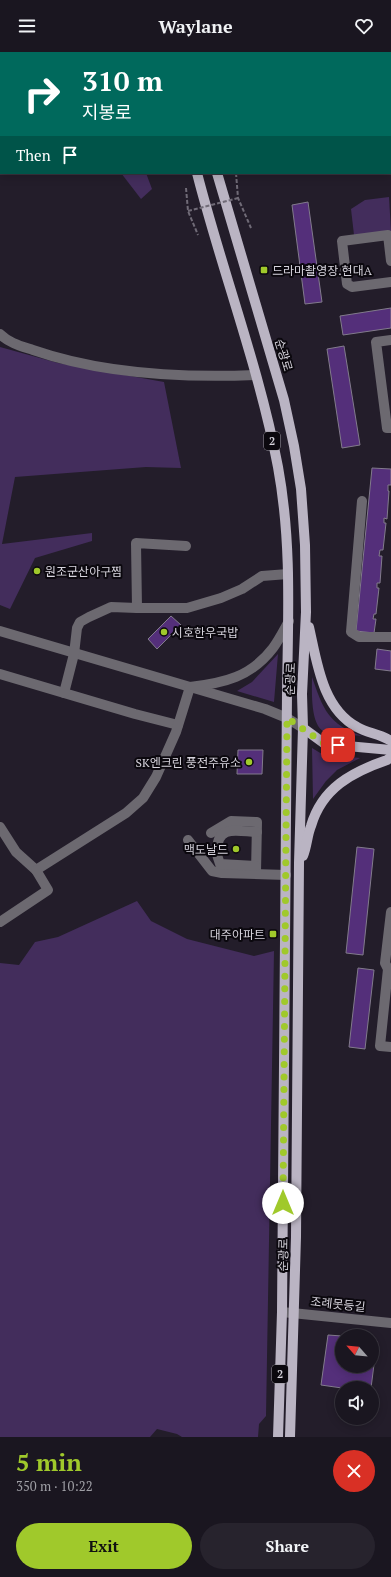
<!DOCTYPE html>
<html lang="en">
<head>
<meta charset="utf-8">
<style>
	:root { --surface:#1a1620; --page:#27232d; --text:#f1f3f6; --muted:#9f9fa5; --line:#38353e; --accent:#a0c92b }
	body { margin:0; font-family:"PT Serif","Noto Sans KR",serif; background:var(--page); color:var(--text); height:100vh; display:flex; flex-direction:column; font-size:15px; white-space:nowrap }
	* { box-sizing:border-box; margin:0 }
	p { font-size:13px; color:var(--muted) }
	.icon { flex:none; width:22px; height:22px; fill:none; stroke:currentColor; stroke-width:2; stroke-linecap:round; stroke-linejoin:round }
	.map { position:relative; height:1385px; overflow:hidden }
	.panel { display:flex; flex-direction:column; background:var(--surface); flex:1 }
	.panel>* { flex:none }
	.hud { position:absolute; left:0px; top:0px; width:391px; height:122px; box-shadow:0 2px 10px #0003,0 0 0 1px var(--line); background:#00695c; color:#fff; overflow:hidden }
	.needle { width:26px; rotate:297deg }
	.buttons { position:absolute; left:335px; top:1277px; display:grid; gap:8px }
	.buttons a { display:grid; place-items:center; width:44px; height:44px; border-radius:50%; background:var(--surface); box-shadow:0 2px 10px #0003,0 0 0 1px var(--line); font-size:20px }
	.pin { position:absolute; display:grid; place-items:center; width:34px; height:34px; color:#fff; margin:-17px; border-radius:8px; box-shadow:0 2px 6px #0006 }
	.me { position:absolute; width:44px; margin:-22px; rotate:0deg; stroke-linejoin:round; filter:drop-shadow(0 0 3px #0008) }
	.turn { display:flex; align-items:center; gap:14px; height:84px; padding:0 16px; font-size:18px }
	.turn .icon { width:52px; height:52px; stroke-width:2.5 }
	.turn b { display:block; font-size:28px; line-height:34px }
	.then { display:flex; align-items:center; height:38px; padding:0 16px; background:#0003; gap:8px; font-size:15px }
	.round { display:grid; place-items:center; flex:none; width:42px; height:42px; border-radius:21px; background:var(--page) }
	.head { display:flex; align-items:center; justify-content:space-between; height:68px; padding:0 16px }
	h1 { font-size:24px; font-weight:700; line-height:30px; color:var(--accent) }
	.primary-button { display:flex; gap:8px; margin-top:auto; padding:8px 16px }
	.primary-button a { flex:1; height:46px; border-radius:24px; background:var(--accent); color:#111; font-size:16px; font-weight:700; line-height:46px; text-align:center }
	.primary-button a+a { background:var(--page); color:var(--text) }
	header { display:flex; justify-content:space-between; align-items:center; height:52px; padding:0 16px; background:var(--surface); font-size:18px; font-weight:700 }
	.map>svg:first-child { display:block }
</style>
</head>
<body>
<header><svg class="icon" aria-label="menu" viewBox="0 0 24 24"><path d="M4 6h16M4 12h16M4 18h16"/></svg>Waylane<svg class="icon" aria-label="heart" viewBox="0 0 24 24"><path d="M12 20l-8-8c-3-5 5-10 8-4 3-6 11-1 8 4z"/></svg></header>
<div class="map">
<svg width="391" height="1385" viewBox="0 0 391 1385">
	<rect width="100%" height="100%" fill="#231d2a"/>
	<!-- green -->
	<g fill="#432d5c">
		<polygon points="0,0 121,0 122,1 1,1 1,90"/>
		<polygon points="121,121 146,121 152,137 141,147"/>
		<polygon points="389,145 391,179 354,183 351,157 365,148"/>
		<polygon points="0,295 58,311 164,330 181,416 146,415 15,425 2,492 92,481 92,489 35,506 10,557 0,553"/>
		<polygon points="278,602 274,650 237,639 252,630"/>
		<path d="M312,625c11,32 16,47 50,59 -9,-1 -30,-1 -37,-4 -15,-6 -13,-41 -13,-55z"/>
		<polygon points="312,696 322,702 360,706 337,718 326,729 313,747"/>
		<polygon points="137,849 151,869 187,887 254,904 274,899 266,1364 259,1372 258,1385 182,1385 177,1382 157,1377 150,1385 0,1385 0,911 19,913 35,890 58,885"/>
	</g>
	<!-- building -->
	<g fill="#542f7a" stroke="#827b8c">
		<polygon points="308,150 322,250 305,252 292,153"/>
		<polygon points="391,256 391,276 343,283 340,264"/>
		<polygon points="344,294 360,393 342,396 327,297"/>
		<polygon points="372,416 391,417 391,433 388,433 388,439 389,439 387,467 384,466 384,471 386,471 383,498 380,498 379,504 382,504 380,531 377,531 377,536 379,536 376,562 374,562 373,567 376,567 374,581 356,579"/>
		<polygon points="171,564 181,573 157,597 148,587"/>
		<polygon points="377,597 391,599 391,619 375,617"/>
		<polygon points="238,698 263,698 262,722 237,722"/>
		<polygon points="357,795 374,797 363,903 346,901"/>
		<polygon points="358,916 374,918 365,997 349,995"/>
		<polygon points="328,1283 342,1284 342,1314 372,1314 372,1288 377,1289 371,1336 342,1336 321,1333"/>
	</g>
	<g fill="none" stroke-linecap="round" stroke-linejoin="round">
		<!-- path -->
		<g stroke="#706b77" stroke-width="2" stroke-dasharray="4 2" stroke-linecap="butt">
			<polyline points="236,121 238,146 251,176"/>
			<polyline points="186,136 188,159 198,183"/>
		</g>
		<!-- minor -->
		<g stroke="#6c6970" stroke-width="10">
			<polyline points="148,0 149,1"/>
			<polyline points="310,0 318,1"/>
			<polyline points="327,0 329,1"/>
			<polyline points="384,0 385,1"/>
			<polyline points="390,8 391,10"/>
			<polyline points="390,50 391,42"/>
			<polyline points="390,96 391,96"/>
			<polyline points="391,209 388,183 342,189 347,232 352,235 391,230"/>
			<path d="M0,282c9,9 21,12 33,16 69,24 149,28 222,25"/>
			<polyline points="391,288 376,290 387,376 391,376"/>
			<polyline points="362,449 351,580 359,585 391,585"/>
			<polyline points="137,556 136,491 186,494"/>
			<polyline points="0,579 265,657 287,666 303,676"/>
			<polyline points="0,622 135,662 178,673"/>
			<polyline points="64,641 74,602 77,576 80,570 89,565 111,555 137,556 187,556 221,546 242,537 262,524 288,522"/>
			<path d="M0,775l16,25 20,18 90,-57 17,-15 13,-21 20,-45 14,-45c34,-4 61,-10 83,-39 6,-8 11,-18 16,-27"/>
			<polyline points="211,781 231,769 257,770 256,820"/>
			<polyline points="188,788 212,819 222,821 286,823"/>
			<path d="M256,814l-36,-2c-5,-11 -5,-32 11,-33 9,-1 18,1 26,1"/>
			<polyline points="391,860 385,911 388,917 380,994 391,995"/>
			<polyline points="0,870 48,838 36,818"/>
			<polyline points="282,1260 391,1271"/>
		</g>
		<!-- major -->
		<g stroke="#bab4c3" stroke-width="10">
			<polyline points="177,0 177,1"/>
			<polyline points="193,0 193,1"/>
			<path d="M197,121c25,98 62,194 81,294 14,76 10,150 9,226l-5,619 -4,125"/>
			<polyline points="217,121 284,348 294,394 301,437 305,493 306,560 302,642 303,676 299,811 296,1185 290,1385"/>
			<path d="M309,575c8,35 13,81 48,100 10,6 24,7 34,14"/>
			<polyline points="303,676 325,692 391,698"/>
			<path d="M303,804c4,-10 4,-20 8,-30 11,-38 41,-54 76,-66l4,-3"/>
		</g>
		<!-- path-bridge -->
		<polyline stroke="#706b77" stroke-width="2" stroke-dasharray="4 2" stroke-linecap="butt" points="188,159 238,146"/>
	</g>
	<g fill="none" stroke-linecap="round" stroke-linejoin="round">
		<!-- route -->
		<polyline stroke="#a0c92b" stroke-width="7" stroke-dasharray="0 12.6" points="283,1151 287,666 325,692 338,693"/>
	</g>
	<!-- markers -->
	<g fill="#a0c92b" stroke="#0b080e" stroke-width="1.5">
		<rect x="260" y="214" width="8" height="8" rx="2"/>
		<circle cx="37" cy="519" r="4"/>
		<circle cx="164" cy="580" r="4"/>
		<circle cx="249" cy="710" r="4"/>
		<circle cx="236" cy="797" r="4"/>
		<rect x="269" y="878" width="8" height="8" rx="2"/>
	</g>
	<g text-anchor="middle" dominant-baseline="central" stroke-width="4" stroke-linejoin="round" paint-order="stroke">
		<!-- shield labels -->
		<g fill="#0b080e" stroke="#9a979f" stroke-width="1">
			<rect x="264" y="380" width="16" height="18" rx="3"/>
			<rect x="272" y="1313" width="16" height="18" rx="3"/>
		</g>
		<g font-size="11" font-weight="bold" fill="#d7d4dd">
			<text x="272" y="389">2</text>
			<text x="280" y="1322">2</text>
		</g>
		<!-- poi labels -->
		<g font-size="12" fill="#d7d4dd" stroke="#0b080e" text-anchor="start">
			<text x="272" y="218">드라마촬영장.현대A</text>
			<text x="45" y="519">원조군산아구찜</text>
			<text x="172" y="580">시호한우국밥</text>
			<text x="241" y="710" text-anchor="end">SK엔크린 풍전주유소</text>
			<text x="228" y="797" text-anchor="end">맥도날드</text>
			<text x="265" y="882" text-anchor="end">대주아파트</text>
		</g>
		<!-- street labels -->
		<g font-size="12" fill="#d7d4dd" stroke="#0b080e">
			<text transform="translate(284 303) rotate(73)">순광로</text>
			<text transform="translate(290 627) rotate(-88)">순광로</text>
			<text transform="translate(283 1203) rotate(-89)">순광로</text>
			<text transform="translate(338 1252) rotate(6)">조례못등길</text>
		</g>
	</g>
</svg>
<div class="buttons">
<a><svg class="needle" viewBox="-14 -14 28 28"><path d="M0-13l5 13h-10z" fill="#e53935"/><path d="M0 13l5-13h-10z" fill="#9f9fa5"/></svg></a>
<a><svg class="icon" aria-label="sound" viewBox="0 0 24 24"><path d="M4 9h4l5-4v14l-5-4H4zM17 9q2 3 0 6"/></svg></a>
</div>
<div class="pin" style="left:338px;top:693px;background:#d93025"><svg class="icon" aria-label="arrive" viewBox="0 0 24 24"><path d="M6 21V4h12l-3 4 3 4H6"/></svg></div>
<svg class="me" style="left:283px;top:1151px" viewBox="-20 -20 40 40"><circle r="19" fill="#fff"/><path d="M0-13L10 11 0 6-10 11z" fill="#a0c92b"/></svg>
<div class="hud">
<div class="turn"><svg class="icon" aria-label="right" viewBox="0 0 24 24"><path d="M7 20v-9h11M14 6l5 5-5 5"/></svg><div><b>310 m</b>지봉로</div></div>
<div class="then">Then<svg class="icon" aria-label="arrive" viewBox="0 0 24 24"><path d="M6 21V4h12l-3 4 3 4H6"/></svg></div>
</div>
</div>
<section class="panel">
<div class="head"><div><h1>5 min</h1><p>350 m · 10:22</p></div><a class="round" style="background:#d93025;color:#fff"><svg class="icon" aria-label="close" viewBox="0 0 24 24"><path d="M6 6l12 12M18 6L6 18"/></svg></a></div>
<div class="primary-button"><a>Exit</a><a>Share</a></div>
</section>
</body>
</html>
